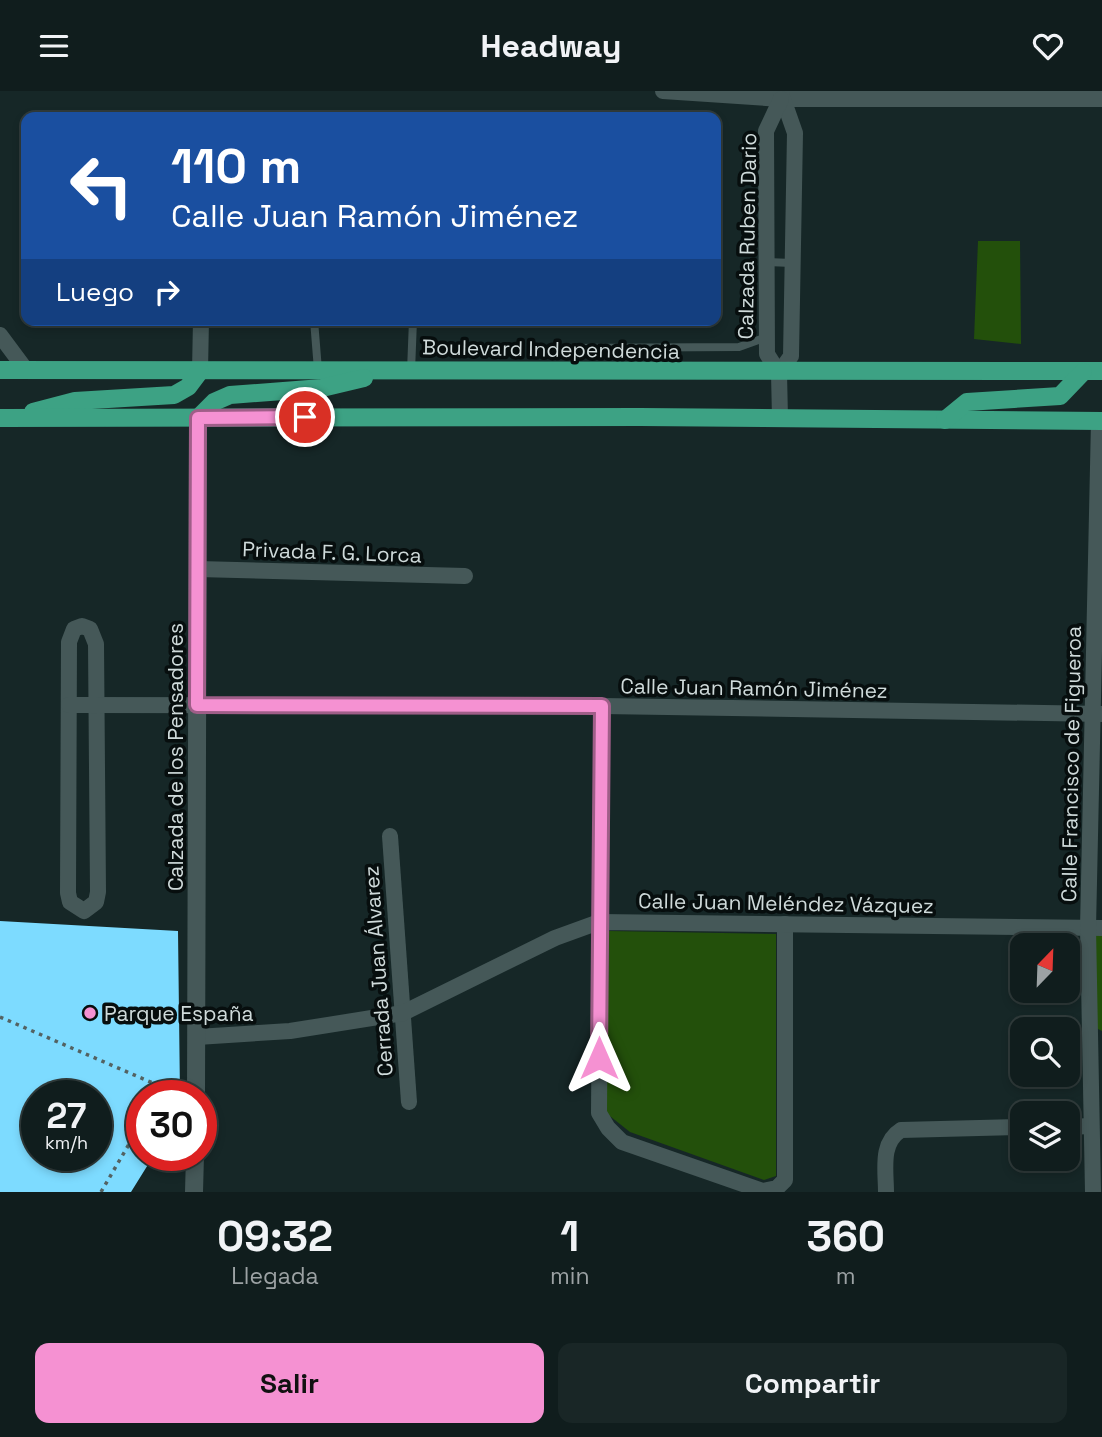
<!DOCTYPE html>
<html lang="es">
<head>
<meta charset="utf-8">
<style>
	:root { --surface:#101d1d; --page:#192626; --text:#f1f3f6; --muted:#9ca2a4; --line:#303b3b; --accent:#f591d2 }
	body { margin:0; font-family:"Space Grotesk",sans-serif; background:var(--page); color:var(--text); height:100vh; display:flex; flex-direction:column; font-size:26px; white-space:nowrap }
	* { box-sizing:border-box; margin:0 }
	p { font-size:23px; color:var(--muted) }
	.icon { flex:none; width:38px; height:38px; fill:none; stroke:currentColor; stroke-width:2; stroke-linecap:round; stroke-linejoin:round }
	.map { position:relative; height:1101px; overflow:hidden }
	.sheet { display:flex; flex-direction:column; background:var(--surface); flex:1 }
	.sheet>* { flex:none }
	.banner { position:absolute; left:21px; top:21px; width:700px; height:214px; border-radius:14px; box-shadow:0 4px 10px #0003,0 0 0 2px var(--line); background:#1a4fa0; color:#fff; overflow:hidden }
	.needle { width:46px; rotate:23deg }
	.controls { position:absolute; left:1010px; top:842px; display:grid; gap:14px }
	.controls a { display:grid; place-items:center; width:70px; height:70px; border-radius:14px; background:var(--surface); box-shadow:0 4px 10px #0003,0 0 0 2px var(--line); font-size:35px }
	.speed { position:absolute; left:21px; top:989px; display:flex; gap:14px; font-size:35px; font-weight:700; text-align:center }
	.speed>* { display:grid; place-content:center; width:91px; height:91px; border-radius:50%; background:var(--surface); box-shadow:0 4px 10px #0003,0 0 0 2px var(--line); line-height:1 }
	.speed small { font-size:18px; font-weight:400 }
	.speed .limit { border:10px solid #d22; background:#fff; color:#111 }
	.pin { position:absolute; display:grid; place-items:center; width:60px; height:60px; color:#fff; margin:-30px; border:4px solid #fff; border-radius:50%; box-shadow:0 2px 7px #0007 }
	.me { position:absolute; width:77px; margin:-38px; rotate:0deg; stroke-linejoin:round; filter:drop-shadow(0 0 5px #0008) }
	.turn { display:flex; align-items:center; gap:24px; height:147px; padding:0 35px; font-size:32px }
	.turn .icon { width:91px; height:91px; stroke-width:2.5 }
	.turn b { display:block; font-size:49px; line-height:60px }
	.then { display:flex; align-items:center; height:66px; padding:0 35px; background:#0003; gap:14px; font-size:26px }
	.eta { display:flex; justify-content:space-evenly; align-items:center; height:119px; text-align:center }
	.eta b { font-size:42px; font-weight:700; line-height:49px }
	.action { display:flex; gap:14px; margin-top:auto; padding:14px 35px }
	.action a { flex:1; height:80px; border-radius:14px; background:var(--accent); color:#111; font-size:28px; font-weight:700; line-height:80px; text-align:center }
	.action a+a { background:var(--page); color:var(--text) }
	header { display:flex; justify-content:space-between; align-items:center; height:91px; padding:0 35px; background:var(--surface); font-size:32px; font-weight:700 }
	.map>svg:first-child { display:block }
</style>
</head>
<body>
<header><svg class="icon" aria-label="menu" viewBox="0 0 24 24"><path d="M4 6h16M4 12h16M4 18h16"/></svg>Headway<svg class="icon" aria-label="heart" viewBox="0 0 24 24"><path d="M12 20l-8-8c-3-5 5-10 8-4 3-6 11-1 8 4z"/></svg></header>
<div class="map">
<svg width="1102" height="1101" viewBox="0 0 1102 1101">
	<rect width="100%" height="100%" fill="#162727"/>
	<!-- green -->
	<g fill="#23500b">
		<polygon points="978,150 1020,150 1021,253 974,248"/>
		<polygon points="609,840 776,843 776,1085 764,1089 630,1041 606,1022"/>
		<polygon points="1094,844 1102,844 1102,940 1096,937"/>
	</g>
	<!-- building -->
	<path fill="#7ddbff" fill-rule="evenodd" d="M0,830l178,10 2,164h-38v60h12l-23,37h-131zM37,1004h59v60h-59z"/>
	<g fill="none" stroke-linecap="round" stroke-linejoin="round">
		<!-- path -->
		<g stroke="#536262" stroke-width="3.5" stroke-dasharray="3.5 5" stroke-linecap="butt">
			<polyline points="0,926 162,996 157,1004"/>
			<polyline points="101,1101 142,1031"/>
		</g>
		<!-- service -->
		<g stroke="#455858" stroke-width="8">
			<polyline points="767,171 792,172"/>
			<polyline points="314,229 318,279"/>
			<polyline points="562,257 739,256 767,246"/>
			<polyline points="411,280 413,229"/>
		</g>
		<!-- minor -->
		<g stroke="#455858" stroke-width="16">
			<polyline points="663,0 781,8 1102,8"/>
			<polyline points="0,244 26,279"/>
			<polyline points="200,280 201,229"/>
			<polyline points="779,282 791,265 795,42 781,2"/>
			<polyline points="780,327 779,282 767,263 766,40 781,8"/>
			<polyline points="198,478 465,485"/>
			<polygon points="82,535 90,538 96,553 98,801 96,811 84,820 70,811 68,802 69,551 74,538"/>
			<polyline points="69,614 602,615 1102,623"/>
			<polyline points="602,615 599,1022 608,1037 622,1051 763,1100 777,1097 785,1089 785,833"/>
			<polyline points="390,745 409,1011"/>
			<polyline points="197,946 290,940 403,922 555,847 599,831 1102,837"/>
			<polyline points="1068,1036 1091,1035"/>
			<path d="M886,1101c0,-22 -6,-49 15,-62l121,-3"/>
			<polyline points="1093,1101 1088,837 1099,330"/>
		</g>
		<!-- tertiary -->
		<g stroke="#455858" stroke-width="18">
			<polyline points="196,1004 198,327"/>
			<polyline points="194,1101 195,1064"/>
		</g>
		<!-- primary -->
		<g stroke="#3da284" stroke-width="18">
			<polyline points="0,279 1102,280"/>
			<polyline points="33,321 75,310 174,304 188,296 200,280"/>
			<polyline points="0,327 640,326 1102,330"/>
			<polyline points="198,327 214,311 230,304 322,297 364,287"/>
			<polyline points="945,329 967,311 1060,305 1083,281"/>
		</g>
	</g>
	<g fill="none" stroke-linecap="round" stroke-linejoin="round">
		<defs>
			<polyline id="route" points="305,326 198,327 197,614 602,615 599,967"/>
		</defs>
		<!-- route casing -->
		<use href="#route" stroke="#9f5e88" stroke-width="18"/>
		<!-- route -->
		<use href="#route" stroke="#f591d2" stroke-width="12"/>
	</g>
	<!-- markers -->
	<circle fill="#f591d2" stroke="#070e0e" stroke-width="2.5" cx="90" cy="922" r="7"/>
	<g text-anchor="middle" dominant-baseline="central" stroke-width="7" stroke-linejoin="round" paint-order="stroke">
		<!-- street labels -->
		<g font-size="21" fill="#cfdada" stroke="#070e0e">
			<text transform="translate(747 145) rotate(-89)">Calzada Ruben Dario</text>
			<text transform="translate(551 258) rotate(1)">Boulevard Independencia</text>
			<text transform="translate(332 461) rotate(2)">Privada F. G. Lorca</text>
			<text transform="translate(754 597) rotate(1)">Calle Juan Ramón Jiménez</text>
			<text transform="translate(175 666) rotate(-90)">Calzada de los Pensadores</text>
			<text transform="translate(1071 673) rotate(-89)">Calle Francisco de Figueroa</text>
			<text transform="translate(786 812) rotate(1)">Calle Juan Meléndez Vázquez</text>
			<text transform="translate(378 880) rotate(-94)">Cerrada Juan Álvarez</text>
		</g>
		<!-- poi labels -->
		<g font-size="21" fill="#cfdada" stroke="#070e0e" text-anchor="start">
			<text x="104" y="922">Parque España</text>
		</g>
	</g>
</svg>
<div class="controls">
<a><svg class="needle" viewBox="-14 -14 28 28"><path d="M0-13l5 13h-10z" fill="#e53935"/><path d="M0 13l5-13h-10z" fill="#9ca2a4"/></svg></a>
<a><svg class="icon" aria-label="search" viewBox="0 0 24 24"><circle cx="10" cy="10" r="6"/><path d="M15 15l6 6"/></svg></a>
<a><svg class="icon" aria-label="layers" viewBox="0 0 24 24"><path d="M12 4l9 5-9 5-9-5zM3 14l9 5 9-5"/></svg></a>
</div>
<div class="speed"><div>27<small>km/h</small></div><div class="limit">30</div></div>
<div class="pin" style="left:305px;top:326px;background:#d93025"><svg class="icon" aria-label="arrive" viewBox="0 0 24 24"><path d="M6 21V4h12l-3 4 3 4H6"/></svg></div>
<svg class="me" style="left:599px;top:967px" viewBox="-20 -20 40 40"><path d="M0-17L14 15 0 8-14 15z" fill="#f591d2" stroke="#fff" stroke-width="4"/></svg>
<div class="banner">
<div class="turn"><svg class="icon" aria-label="left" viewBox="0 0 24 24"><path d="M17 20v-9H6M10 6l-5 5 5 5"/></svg><div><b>110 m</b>Calle Juan Ramón Jiménez</div></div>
<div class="then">Luego<svg class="icon" aria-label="right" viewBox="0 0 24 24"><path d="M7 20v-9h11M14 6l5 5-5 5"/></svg></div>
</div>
</div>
<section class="sheet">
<div class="eta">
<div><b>09:32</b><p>Llegada</p></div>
<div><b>1</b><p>min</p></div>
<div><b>360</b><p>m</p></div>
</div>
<div class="action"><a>Salir</a><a>Compartir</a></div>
</section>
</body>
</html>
